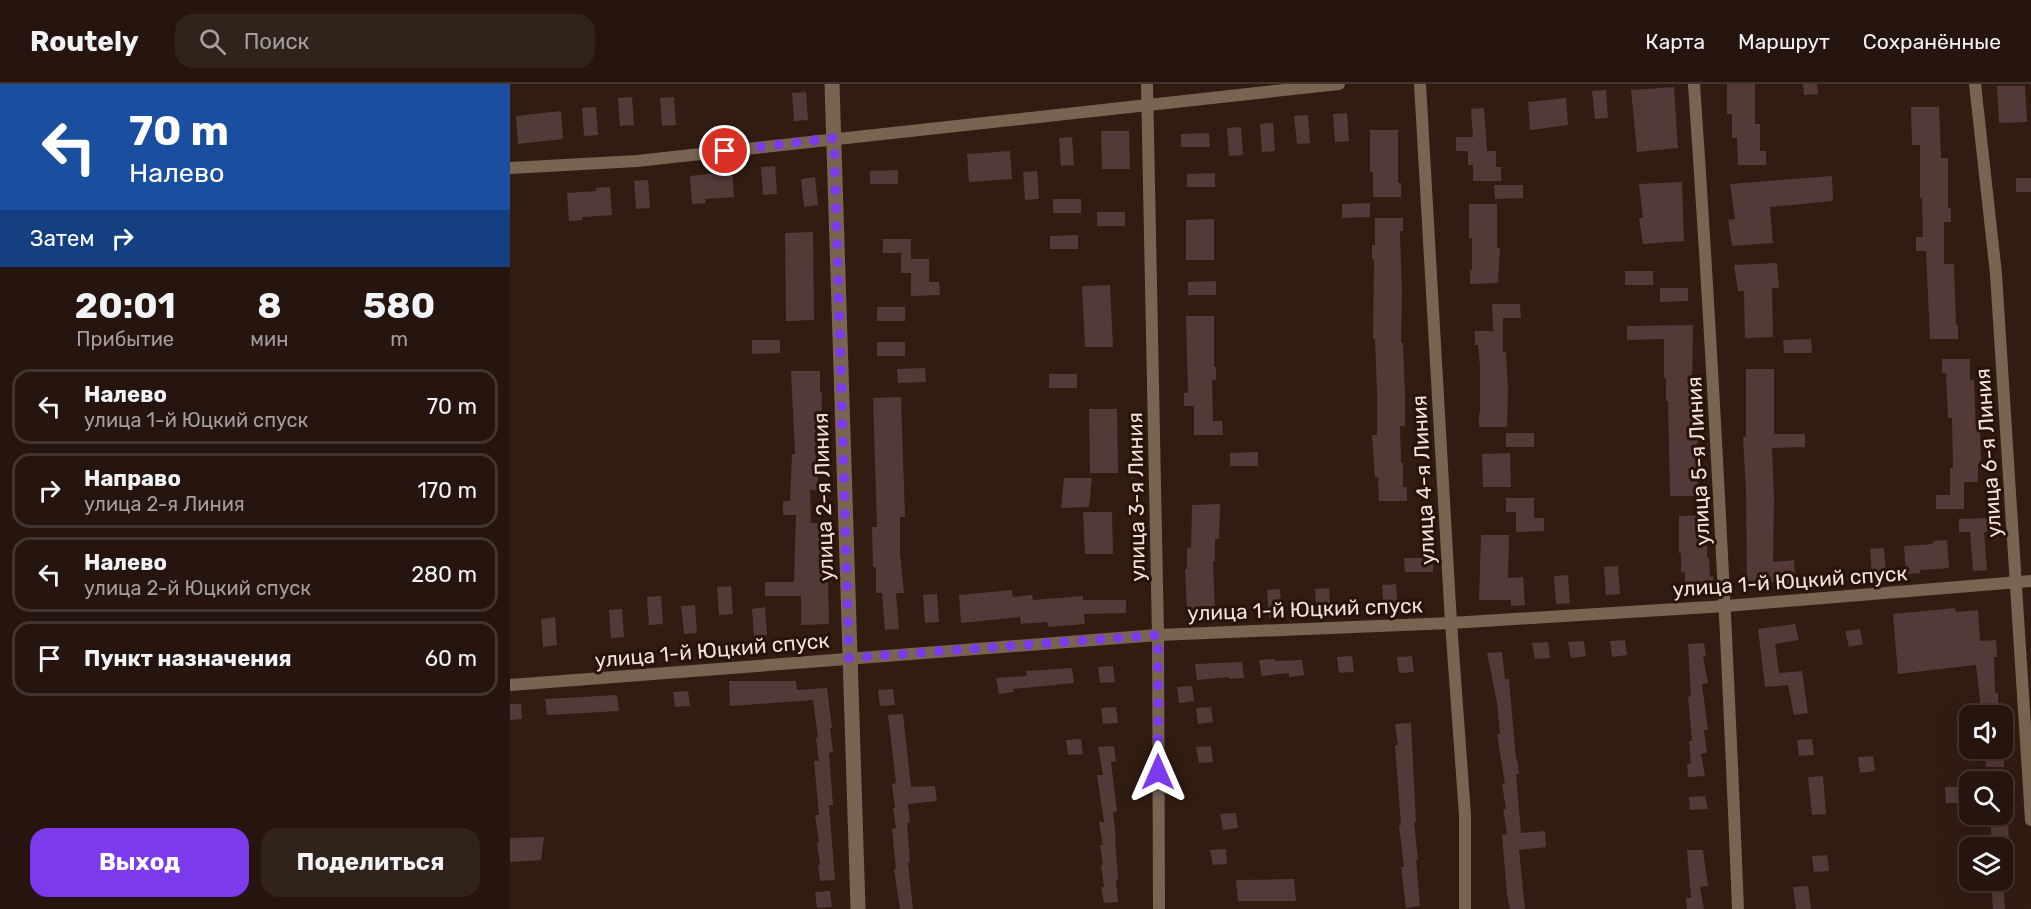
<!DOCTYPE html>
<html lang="ru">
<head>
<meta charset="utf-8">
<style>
	:root { --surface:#25150e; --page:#31221c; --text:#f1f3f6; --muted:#a39f9e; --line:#42342e; --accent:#7c3aed }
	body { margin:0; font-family:Rubik,sans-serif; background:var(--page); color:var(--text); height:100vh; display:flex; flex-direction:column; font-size:22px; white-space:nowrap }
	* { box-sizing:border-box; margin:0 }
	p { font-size:20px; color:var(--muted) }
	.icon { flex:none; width:33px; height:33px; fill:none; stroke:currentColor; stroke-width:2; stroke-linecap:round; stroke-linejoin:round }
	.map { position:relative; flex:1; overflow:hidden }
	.details { display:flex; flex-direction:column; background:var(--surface); width:510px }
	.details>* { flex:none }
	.banner { background:#1a4fa0; color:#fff; overflow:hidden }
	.buttons { position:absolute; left:1449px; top:621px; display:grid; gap:12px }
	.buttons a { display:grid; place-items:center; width:54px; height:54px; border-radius:12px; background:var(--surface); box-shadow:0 6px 24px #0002,0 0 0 2px var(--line); font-size:30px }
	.pin { position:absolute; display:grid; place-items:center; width:51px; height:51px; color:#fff; margin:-26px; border:3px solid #fff; border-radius:50%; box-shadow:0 2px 6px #0007 }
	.me { position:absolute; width:66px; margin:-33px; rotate:0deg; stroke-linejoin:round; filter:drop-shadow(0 0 4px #0008) }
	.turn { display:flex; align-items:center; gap:21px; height:126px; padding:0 30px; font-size:27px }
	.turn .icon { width:78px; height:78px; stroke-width:2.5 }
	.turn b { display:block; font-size:42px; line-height:51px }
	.then { display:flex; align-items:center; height:57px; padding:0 30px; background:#0003; gap:12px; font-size:22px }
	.eta { display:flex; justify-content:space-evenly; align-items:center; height:102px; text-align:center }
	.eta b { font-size:36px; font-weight:700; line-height:42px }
	.primary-button { display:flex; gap:12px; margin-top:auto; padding:12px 30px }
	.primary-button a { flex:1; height:69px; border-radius:18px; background:var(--accent); color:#fff; font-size:24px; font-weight:700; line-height:69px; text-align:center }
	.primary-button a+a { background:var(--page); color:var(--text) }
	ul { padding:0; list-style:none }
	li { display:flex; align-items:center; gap:18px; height:75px; margin:0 12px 9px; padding:0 18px; border:3px solid var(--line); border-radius:18px }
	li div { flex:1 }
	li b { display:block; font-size:22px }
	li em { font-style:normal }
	header { display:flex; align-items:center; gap:36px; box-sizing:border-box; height:84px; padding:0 30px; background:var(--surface); border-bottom:2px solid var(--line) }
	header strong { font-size:28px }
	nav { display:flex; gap:33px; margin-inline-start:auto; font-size:21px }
	.search { width:420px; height:54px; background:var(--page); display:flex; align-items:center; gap:15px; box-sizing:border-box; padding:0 21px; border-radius:18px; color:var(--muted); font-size:22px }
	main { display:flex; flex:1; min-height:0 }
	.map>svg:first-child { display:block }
</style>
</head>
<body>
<header>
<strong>Routely</strong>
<div class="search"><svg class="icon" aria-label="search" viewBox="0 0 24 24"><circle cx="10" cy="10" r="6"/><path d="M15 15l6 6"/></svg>Поиск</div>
<nav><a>Карта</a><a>Маршрут</a><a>Сохранённые</a></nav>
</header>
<main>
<section class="details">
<div class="banner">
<div class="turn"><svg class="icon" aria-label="left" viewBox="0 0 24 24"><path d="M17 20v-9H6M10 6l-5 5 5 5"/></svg><div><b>70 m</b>Налево</div></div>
<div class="then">Затем<svg class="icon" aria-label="right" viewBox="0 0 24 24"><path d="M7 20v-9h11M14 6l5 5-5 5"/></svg></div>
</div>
<div class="eta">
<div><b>20:01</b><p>Прибытие</p></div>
<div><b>8</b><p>мин</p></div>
<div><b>580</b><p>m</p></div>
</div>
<ul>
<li><svg class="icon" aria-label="left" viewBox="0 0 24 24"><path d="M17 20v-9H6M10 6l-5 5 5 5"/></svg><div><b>Налево</b><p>улица 1-й Юцкий спуск</p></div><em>70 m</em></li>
<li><svg class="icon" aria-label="right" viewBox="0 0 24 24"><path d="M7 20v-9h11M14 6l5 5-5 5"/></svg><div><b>Направо</b><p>улица 2-я Линия</p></div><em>170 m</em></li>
<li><svg class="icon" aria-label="left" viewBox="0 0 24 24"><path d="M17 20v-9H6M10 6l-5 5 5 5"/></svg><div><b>Налево</b><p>улица 2-й Юцкий спуск</p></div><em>280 m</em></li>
<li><svg class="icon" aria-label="arrive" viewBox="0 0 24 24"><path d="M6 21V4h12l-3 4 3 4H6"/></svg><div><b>Пункт назначения</b></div><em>60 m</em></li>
</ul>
<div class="primary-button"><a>Выход</a><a>Поделиться</a></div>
</section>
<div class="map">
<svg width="1521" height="825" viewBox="0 0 1521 825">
	<rect width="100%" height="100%" fill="#311c12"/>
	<!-- building -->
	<g fill="#533937">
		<polygon points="1217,0 1245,0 1245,40 1250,40 1250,67 1256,67 1256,81 1228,81 1227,54 1222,54 1222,30 1217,30"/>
		<polygon points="1293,0 1307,0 1308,10 1294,11"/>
		<polygon points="1487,2 1515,2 1517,38 1489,39"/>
		<polygon points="1164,3 1168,64 1127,68 1121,6"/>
		<polygon points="1096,6 1098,34 1085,35 1082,7"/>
		<polygon points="296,8 298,36 284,37 282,9"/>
		<polygon points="122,13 124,41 110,42 108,14"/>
		<polygon points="164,13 166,41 152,42 150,14"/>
		<polygon points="1056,14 1058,41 1020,46 1018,18"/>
		<polygon points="86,23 88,51 74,52 72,24"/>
		<polygon points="1401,23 1429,23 1431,74 1438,74 1438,124 1441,124 1441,138 1434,138 1434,180 1444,180 1446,241 1448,241 1448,255 1420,255 1416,167 1406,167 1406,153 1413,153 1412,114 1410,114 1410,61 1402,61"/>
		<polygon points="974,24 977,67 986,67 986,83 991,83 991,97 963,97 963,81 958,81 958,67 946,67 946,53 963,53 961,25"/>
		<polygon points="51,27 53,55 8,60 6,32"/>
		<polygon points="837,29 839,57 825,58 823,30"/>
		<polygon points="798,31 800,59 787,60 784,32"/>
		<polygon points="763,39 765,67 752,68 750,40"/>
		<polygon points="731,43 733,71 719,72 717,44"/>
		<polygon points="860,46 888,46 888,99 891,99 891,113 863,113 863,88 860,88"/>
		<polygon points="591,47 619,47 620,85 592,85"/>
		<polygon points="699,49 700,63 671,63 671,50"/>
		<polygon points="562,53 564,81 551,82 549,54"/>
		<polygon points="500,67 502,95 459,98 457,70"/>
		<polygon points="265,82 267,110 253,111 251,83"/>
		<polygon points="222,85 224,113 195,115 196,119 182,120 180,92 208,89 208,86"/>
		<polygon points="388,86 388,100 360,100 360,87"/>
		<polygon points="527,87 529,115 515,116 513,88"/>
		<polygon points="705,89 705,103 677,103 677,90"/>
		<polygon points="1322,92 1323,117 1260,123 1263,159 1222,162 1218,136 1225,135 1220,100"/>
		<polygon points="305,93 308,121 294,123 291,95"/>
		<rect x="1506" y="94" width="15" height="14"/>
		<polygon points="138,96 140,124 126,125 124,97"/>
		<polygon points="1172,98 1174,157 1133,160 1129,134 1133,134 1129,100"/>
		<polygon points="984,101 1013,101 1013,114 985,115"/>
		<polygon points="100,103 102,131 72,133 73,136 59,137 57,109 86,107 86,104"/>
		<rect x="543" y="115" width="28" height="14"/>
		<polygon points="860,119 860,133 832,134 832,120"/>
		<polygon points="959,120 987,120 987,164 990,164 988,199 960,200 960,186 962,186 962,154 959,154"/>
		<rect x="587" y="128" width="28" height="14"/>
		<polygon points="865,134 893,134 893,147 890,147 892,209 891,259 893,259 895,310 895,342 890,342 891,379 893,379 893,403 897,403 897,417 869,417 868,393 865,393 862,351 867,351 867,307 865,255 863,255 864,175 862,175 862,161 865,161"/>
		<polygon points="704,135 704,176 676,176 676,136"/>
		<polygon points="303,148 304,236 276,237 275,149"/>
		<polygon points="568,151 568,165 540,165 540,152"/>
		<polygon points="373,155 401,155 401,175 419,175 419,198 429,198 430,211 401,212 401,189 391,189 391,169 373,169"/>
		<polygon points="1267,179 1269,204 1262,204 1263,253 1235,254 1234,207 1228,207 1224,181"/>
		<rect x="1115" y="187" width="28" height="14"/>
		<polygon points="706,197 706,211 678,211 678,198"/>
		<polygon points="600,201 603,263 575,263 572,202"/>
		<polygon points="1150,204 1178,204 1178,217 1150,218"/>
		<polygon points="982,220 1010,220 1011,234 993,234 993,268 996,268 998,305 997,343 969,343 969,329 970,329 970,282 968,261 965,261 965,247 983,247"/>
		<rect x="367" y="223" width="28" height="14"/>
		<polygon points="676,232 704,232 704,283 706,283 706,296 702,296 703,337 712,337 713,351 684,351 684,322 674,322 674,309 678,309"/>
		<polygon points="1183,241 1182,303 1184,303 1184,324 1187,324 1188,412 1160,412 1158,317 1156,317 1156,294 1154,294 1154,255 1117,256 1117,242"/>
		<polygon points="1301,255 1302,269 1274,269 1273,256"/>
		<polygon points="242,256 270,256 270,269 242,270"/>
		<rect x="367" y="258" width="28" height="14"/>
		<polygon points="1432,275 1460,275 1460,296 1464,296 1466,344 1470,344 1471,380 1468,380 1468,398 1454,398 1454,425 1426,425 1426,411 1440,411 1440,384 1443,384 1442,334 1438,334 1436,289 1432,289"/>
		<polygon points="415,284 416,298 388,299 387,285"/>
		<polygon points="1236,285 1264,285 1264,350 1295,350 1295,363 1262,364 1264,415 1263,478 1284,476 1286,504 1272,505 1272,498 1237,498 1236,407 1233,353 1236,353"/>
		<polygon points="281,287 310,287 310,308 312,308 311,348 313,348 313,362 310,362 310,383 308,383 308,406 300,406 301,439 314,439 312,497 318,497 319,540 291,541 291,512 255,512 255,498 284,498 286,431 273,431 273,417 280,417 282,370 285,370"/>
		<rect x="539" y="290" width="28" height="14"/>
		<polygon points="391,313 395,433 390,433 390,469 394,509 386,509 389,545 375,546 372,509 366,509 366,483 363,483 362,443 367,443 363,314"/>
		<polygon points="579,325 607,325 608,389 580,389"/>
		<rect x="996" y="349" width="28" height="14"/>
		<polygon points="748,368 748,382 720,382 720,369"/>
		<polygon points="1000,369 1001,403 973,403 972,370"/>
		<polygon points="554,394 582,394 579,423 551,424"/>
		<polygon points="996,414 1024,414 1024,434 1034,434 1034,447 1006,448 1006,428 996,428"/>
		<polygon points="710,420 709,455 705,455 705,477 703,477 705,527 677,528 675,485 677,485 677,464 681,464 682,421"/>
		<polygon points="573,428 602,428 603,470 575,470"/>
		<polygon points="1197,431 1197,474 1199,474 1200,493 1203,492 1203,506 1175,507 1175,488 1171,488 1171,469 1169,469 1169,432"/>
		<polygon points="1477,434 1477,448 1474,448 1477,486 1463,487 1460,448 1449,448 1449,435"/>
		<polygon points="971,451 999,451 998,494 1013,493 1015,521 1001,522 1001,516 969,516"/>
		<polygon points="1437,456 1439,484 1410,486 1410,489 1396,490 1394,462 1423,460 1423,457"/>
		<polygon points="1374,464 1376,492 1362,493 1360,465"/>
		<polygon points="894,474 923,474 923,488 895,488"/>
		<polygon points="1108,482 1110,510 1096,511 1094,483"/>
		<polygon points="1058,491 1060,519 1046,520 1044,492"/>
		<polygon points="886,500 888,528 874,529 872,501"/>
		<polygon points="221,502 223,530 209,531 207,503"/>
		<polygon points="819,504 821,532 807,533 805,505"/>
		<polygon points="770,505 772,533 759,534 757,506"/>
		<polygon points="502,506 503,513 522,511 523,516 573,512 573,516 616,516 616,529 574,530 575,540 538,543 537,538 511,540 510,533 451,539 449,511"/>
		<polygon points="427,510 429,538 415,539 413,511"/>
		<polygon points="151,512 153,540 139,541 137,513"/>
		<polygon points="185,521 187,549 174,550 171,522"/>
		<polygon points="255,523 257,551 244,553 242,525"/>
		<polygon points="1445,524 1446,528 1468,526 1470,557 1486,556 1487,573 1484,573 1485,609 1488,609 1488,625 1471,625 1466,581 1388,590 1383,530"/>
		<polygon points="112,525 114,553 101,554 99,526"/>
		<polygon points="45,533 47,561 33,563 31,535"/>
		<polygon points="1285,540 1289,556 1265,560 1269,589 1292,587 1298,629 1284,631 1278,601 1255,603 1248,545"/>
		<polygon points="1350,545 1353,560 1339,563 1335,547"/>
		<polygon points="1115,556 1117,571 1102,573 1100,557"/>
		<polygon points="1074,557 1076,572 1061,574 1058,558"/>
		<polygon points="1038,558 1040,574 1025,575 1022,559"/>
		<polygon points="1194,559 1196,572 1193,573 1198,599 1192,600 1198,646 1194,646 1197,669 1191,670 1195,692 1178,693 1177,680 1181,680 1179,657 1182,657 1178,613 1181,612 1178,560"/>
		<polygon points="992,568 995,595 999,595 1006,675 1007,675 1009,690 1006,690 1011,749 1035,747 1036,763 1009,766 1015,825 1000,825 997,810 992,751 997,750 993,725 996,725 992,700 995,699 987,650 990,650 987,618 977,569"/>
		<polygon points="842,572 844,588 829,589 827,573"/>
		<polygon points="902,572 904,588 889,589 887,573"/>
		<polygon points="765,575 765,577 792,576 794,591 779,593 779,589 752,592 749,576"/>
		<polygon points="732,578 734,594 719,595 719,593 687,596 685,580"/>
		<polygon points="603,582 605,598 590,599 588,583"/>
		<polygon points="562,584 564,599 503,605 504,608 489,610 486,594 517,592 516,587"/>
		<polygon points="219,597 286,597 287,606 317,604 322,644 320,644 323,668 319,669 323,721 319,721 325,796 310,797 308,781 310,781 307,758 309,758 305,731 309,731 304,677 309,677 306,654 308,653 303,616 220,622"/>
		<polygon points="682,602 684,617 669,619 667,603"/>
		<polygon points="383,605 385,621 370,622 368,606"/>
		<polygon points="178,607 180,622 165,623 163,608"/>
		<polygon points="107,611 109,627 37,631 35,615"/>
		<polygon points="0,620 11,620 12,635 0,636"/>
		<polygon points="606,623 608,639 593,640 591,624"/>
		<polygon points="701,623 703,638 688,640 686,624"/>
		<polygon points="393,630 401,703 425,702 427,717 398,720 400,738 397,739 400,778 398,779 403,825 390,825 384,785 386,785 382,745 386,744 383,724 385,724 382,700 386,699 378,631"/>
		<polygon points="901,639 906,738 904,738 908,775 906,776 910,822 896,824 891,783 894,783 889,741 891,741 885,661 888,661 885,640"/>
		<polygon points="571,655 573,670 558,671 556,656"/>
		<polygon points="1302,655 1304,671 1289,672 1287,656"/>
		<polygon points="604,662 606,677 601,678 607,727 603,728 606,753 605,753 608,795 606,796 608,818 594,819 591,803 594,803 591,781 593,781 590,761 593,761 589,738 594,738 587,691 593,691 588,663"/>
		<polygon points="701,662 703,678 689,679 686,663"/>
		<polygon points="1493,666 1494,683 1476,683 1475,667"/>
		<polygon points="1363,672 1365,687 1350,689 1348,673"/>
		<polygon points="1313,692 1316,730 1302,731 1298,693"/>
		<polygon points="1435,703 1453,703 1454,719 1436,719"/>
		<polygon points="1195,712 1198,725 1180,726 1179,713"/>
		<polygon points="726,729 728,744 713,746 710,730"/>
		<polygon points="1480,730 1498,730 1499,764 1482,764"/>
		<polygon points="34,753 31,776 0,778 0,754"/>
		<polygon points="716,765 717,780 703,781 700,766"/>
		<polygon points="1177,766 1193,766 1198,802 1190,803 1194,825 1177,825 1176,814 1181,814"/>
		<polygon points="1317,771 1319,787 1304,788 1302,772"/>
		<polygon points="784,795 786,817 728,817 726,796"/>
		<polygon points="1481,796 1493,796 1495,825 1483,825"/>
		<polygon points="1298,802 1301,825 1286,825 1283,803"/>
		<polygon points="320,807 322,823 307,824 305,808"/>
	</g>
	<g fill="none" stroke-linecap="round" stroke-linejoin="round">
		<!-- minor -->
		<g stroke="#776451" stroke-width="12">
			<polyline points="637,0 648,551 649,825"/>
			<polyline points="910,0 941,539 955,731 955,825"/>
			<path d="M1184,0c19,275 33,550 44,825"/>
			<polyline points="1465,0 1486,190 1521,736"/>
			<polyline points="0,84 127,77 829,0"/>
			<polyline points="0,601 648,551 941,539 1216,522 1521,497"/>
		</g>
		<!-- tertiary -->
		<polyline stroke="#776451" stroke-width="15" points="322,0 348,825"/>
	</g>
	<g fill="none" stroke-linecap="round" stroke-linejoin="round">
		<!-- route -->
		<polyline stroke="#7c3aed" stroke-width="10" stroke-dasharray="0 18" points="215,67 324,54 339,574 648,551 648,688"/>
	</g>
	<g text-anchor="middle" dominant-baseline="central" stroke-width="6" stroke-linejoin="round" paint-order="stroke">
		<!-- street labels -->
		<g font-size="21" fill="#f0e1da" stroke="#261309">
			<text transform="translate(1478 369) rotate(-94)">улица 6-я Линия</text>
			<text transform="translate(1188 377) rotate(-93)">улица 5-я Линия</text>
			<text transform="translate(913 396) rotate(-93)">улица 4-я Линия</text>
			<text transform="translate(313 413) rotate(-92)">улица 2-я Линия</text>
			<text transform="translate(626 413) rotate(-91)">улица 3-я Линия</text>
			<text transform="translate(1280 497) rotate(-4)">улица 1-й Юцкий спуск</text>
			<text transform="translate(795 525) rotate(-2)">улица 1-й Юцкий спуск</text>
			<text transform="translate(202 566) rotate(-5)">улица 1-й Юцкий спуск</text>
		</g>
	</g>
</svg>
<div class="buttons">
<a><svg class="icon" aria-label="sound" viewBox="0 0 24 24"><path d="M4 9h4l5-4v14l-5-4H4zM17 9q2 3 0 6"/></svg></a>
<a><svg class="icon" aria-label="search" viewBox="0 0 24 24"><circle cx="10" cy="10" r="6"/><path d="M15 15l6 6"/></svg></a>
<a><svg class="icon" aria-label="layers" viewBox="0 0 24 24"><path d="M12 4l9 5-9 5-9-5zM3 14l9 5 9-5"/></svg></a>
</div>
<div class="pin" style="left:215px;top:67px;background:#d93025"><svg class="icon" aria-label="arrive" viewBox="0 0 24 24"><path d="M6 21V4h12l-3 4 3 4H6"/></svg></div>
<svg class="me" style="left:648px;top:688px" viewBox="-20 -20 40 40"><path d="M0-17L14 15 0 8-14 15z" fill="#7c3aed" stroke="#fff" stroke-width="4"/></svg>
</div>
</main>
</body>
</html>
